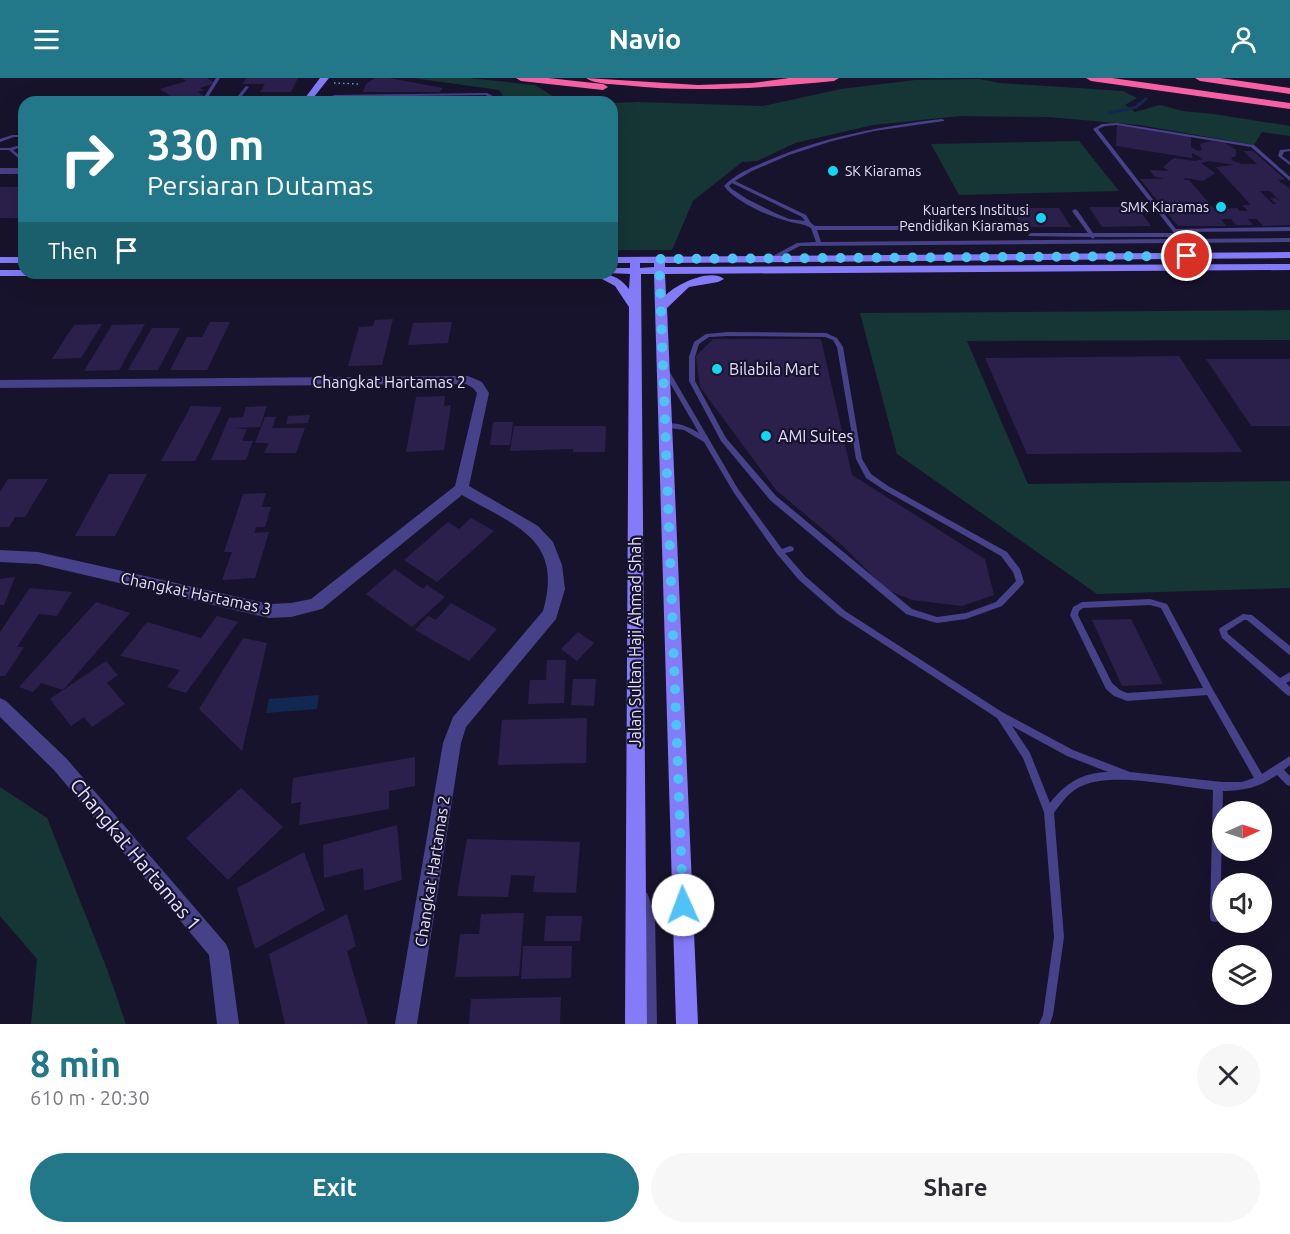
<!DOCTYPE html>
<html lang="en">
<head>
<meta charset="utf-8">
<style>
	:root { --surface:#fff; --page:#f7f7f7; --text:#2b2b33; --muted:#7c7c81; --accent:#227789 }
	body { margin:0; font-family:Ubuntu,sans-serif; background:var(--page); color:var(--text); height:100vh; display:flex; flex-direction:column; font-size:22px; white-space:nowrap }
	* { box-sizing:border-box; margin:0 }
	p { font-size:20px; color:var(--muted) }
	.icon { flex:none; width:33px; height:33px; fill:none; stroke:currentColor; stroke-width:2; stroke-linecap:round; stroke-linejoin:round }
	.map { position:relative; height:946px; overflow:hidden }
	.panel { display:flex; flex-direction:column; background:var(--surface); flex:1 }
	.panel>* { flex:none }
	.guide { position:absolute; left:18px; top:18px; width:600px; height:183px; border-radius:18px; box-shadow:0 6px 24px #0002; background:#227789; color:#fff; overflow:hidden }
	.needle { width:39px; rotate:87deg }
	.buttons { position:absolute; left:1212px; top:723px; display:grid; gap:12px }
	.buttons a { display:grid; place-items:center; width:60px; height:60px; border-radius:50%; background:var(--surface); box-shadow:0 6px 24px #0002; font-size:30px }
	.pin { position:absolute; display:grid; place-items:center; width:51px; height:51px; color:#fff; margin:-26px; border:3px solid #fff; border-radius:50%; box-shadow:0 2px 6px #0007 }
	.me { position:absolute; width:66px; margin:-33px; rotate:358deg; stroke-linejoin:round; filter:drop-shadow(0 0 4px #0008) }
	.turn { display:flex; align-items:center; gap:21px; height:126px; padding:0 30px; font-size:27px }
	.turn .icon { width:78px; height:78px; stroke-width:2.5 }
	.turn b { display:block; font-size:42px; line-height:51px }
	.then { display:flex; align-items:center; height:57px; padding:0 30px; background:#0003; gap:12px; font-size:22px }
	.round { display:grid; place-items:center; flex:none; width:63px; height:63px; border-radius:32px; background:var(--page) }
	.head { display:flex; align-items:center; justify-content:space-between; height:102px; padding:0 30px }
	h1 { font-size:36px; font-weight:600; line-height:45px; color:var(--accent) }
	.button { display:flex; gap:12px; margin-top:auto; padding:12px 30px }
	.button a { flex:1; height:69px; border-radius:36px; background:var(--accent); color:#fff; font-size:24px; font-weight:600; line-height:69px; text-align:center }
	.button a+a { background:var(--page); color:var(--text) }
	header { display:flex; justify-content:space-between; align-items:center; height:78px; padding:0 30px; background:var(--accent); color:#fff; font-size:27px; font-weight:600 }
	.map>svg:first-child { display:block }
</style>
</head>
<body>
<header><svg class="icon" aria-label="menu" viewBox="0 0 24 24"><path d="M4 6h16M4 12h16M4 18h16"/></svg>Navio<svg class="icon" aria-label="person" viewBox="0 0 24 24"><circle cx="12" cy="8" r="4"/><path d="M4 21q1-7 8-7t8 7"/></svg></header>
<div class="map">
<svg width="1290" height="946" viewBox="0 0 1290 946">
	<rect width="100%" height="100%" fill="#18132c"/>
	<!-- green -->
	<g fill="#163535">
		<polygon points="413,0 469,0 535,7 559,22 576,24 507,24 499,12"/>
		<polygon points="979,1 1000,5 1123,13 1137,20 1125,27 1135,34 1160,27 1183,33 1214,36 1290,48 1290,58 1262,54 1254,67 1139,47 1048,39 960,38 873,47 795,65 757,83 742,84 693,123 672,172 612,172 612,25 638,24 763,28 841,11 915,2"/>
		<polygon points="1079,63 1119,113 959,117 931,66"/>
		<polygon points="1290,232 1290,262 967,263 1028,406 1290,403 1290,510 1097,516 897,376 860,235"/>
		<polygon points="0,709 47,740 107,891 126,946 31,946 37,881 0,838"/>
	</g>
	<!-- water -->
	<polygon fill="#122850" points="319,617 317,631 266,635 269,621"/>
	<g fill="none" stroke-linecap="round" stroke-linejoin="round">
		<!-- stream -->
		<polyline stroke="#122850" stroke-width="3" points="1109,35 1136,29 1146,21"/>
	</g>
	<!-- building -->
	<g fill="#2b204c" fill-rule="evenodd">
		<polygon points="182,0 207,0 215,5 200,10 204,12 198,14 204,18 179,24 160,11 186,3"/>
		<polygon points="246,0 298,0 291,14 260,14 265,6 242,6"/>
		<polygon points="375,0 389,0 443,10 440,14 363,14 366,6"/>
		<path d="M1117,46l74,11v12l7,4 4,-1 -2,-6 10,-3 15,2 11,7v6l-5,2 2,3 9,3h15l-14,-13h10l32,28 -7,1 12,9v36l-27,1 -6,-7h-9l5,6h-17l-5,-6h-10l5,7h-48l-38,-47h24l-9,-2 -6,-7 20,1 -6,-4 11,-9 21,3 8,-2 -11,-6v5l-76,-12zM1209,83l25,4 -18,2 35,38h-9l6,6h-8l-3,-3 -16,1 3,2h-8l-27,-31h-5l1,-2 18,3 12,-8 -14,-10zM1260,113h10l13,13 -7,-6h-6l6,6h-3z"/>
		<rect x="0" y="109" width="24" height="31"/>
		<polygon points="1089,129 1137,129 1151,148 1102,149"/>
		<polygon points="1011,130 1059,130 1071,149 1022,149"/>
		<polygon points="393,241 382,287 348,288 359,249 373,248 375,242"/>
		<polygon points="210,244 230,244 207,292 170,292 187,259 202,259"/>
		<polygon points="452,244 448,265 408,267 413,245"/>
		<polygon points="102,246 81,280 52,281 74,247"/>
		<polygon points="145,246 119,292 84,293 112,247"/>
		<polygon points="152,250 180,250 158,292 128,292"/>
		<polygon points="713,261 821,261 852,397 985,481 994,517 962,528 912,522 887,512 844,469 776,412 700,309 696,278"/>
		<polygon points="1179,278 1242,374 1027,376 985,280"/>
		<polygon points="1206,281 1290,281 1290,348 1251,348"/>
		<polygon points="445,318 444,328 451,327 444,372 406,374 416,319"/>
		<polygon points="191,328 222,329 195,383 161,383"/>
		<polygon points="267,328 260,349 230,350 247,351 242,363 253,363 246,382 211,382 229,340 243,339 246,329"/>
		<polygon points="310,337 308,345 286,346 288,338"/>
		<polygon points="265,339 276,339 272,350 305,350 296,375 264,375 269,365 255,365"/>
		<polygon points="493,344 513,344 510,367 490,367"/>
		<polygon points="514,348 606,348 605,374 573,374 573,371 510,373"/>
		<polygon points="109,396 147,396 115,458 75,458"/>
		<polygon points="8,401 48,401 25,439 15,439 9,449 0,449 0,414"/>
		<polygon points="266,415 262,429 271,429 265,449 256,449 254,455 269,454 255,500 222,502 232,474 224,474 243,416"/>
		<polygon points="471,440 494,453 437,504 404,482 448,444 459,451"/>
		<polygon points="395,491 423,511 427,507 445,519 412,549 366,516"/>
		<polygon points="15,499 4,527 0,527 0,501"/>
		<polygon points="30,510 72,514 57,538 39,536 17,569 24,569 5,598 0,598 0,554"/>
		<polygon points="96,524 130,535 63,612 41,605 33,614 19,609"/>
		<polygon points="451,525 497,551 469,583 415,552 428,538 436,542"/>
		<polygon points="217,538 238,544 186,615 167,609 180,592 120,578 147,544 201,560"/>
		<polygon points="1131,541 1163,606 1122,608 1092,542"/>
		<polygon points="578,554 594,565 577,583 561,571"/>
		<polygon points="243,560 267,565 242,673 199,631"/>
		<polygon points="547,582 566,582 564,625 528,626 530,602 546,602"/>
		<polygon points="106,583 118,597 107,605 125,626 92,649 84,639 71,648 50,621"/>
		<polygon points="573,601 596,601 594,628 571,627"/>
		<polygon points="587,640 586,685 498,687 502,642"/>
		<polygon points="415,679 415,708 389,713 389,731 299,747 301,724 291,726 293,700"/>
		<polygon points="241,710 283,749 228,802 186,760"/>
		<polygon points="397,747 402,802 364,813 363,790 324,800 323,767"/>
		<polygon points="467,761 580,764 576,815 533,814 535,798 511,797 508,819 457,818"/>
		<polygon points="304,774 325,832 255,871 237,810"/>
		<polygon points="524,835 519,898 455,899 460,856 479,856 481,836"/>
		<polygon points="347,836 356,868 347,873 368,946 285,946 269,876"/>
		<polygon points="546,838 582,838 580,863 544,863"/>
		<polygon points="523,868 572,868 571,900 521,901"/>
		<polygon points="561,919 560,946 469,946 471,921"/>
	</g>
	<g fill="none" stroke-linecap="round" stroke-linejoin="round">
		<!-- path -->
		<polyline stroke="#38b9b6" stroke-width="1.5" stroke-dasharray="1.5 3" stroke-linecap="butt" points="334,5 358,6"/>
		<!-- lane -->
		<g fill="#464188" fill-rule="evenodd">
			<polygon points="216,0 220,0 205,24 201,24"/>
			<polygon points="246,8 249,9 237,24 233,24"/>
			<polygon points="487,15 493,18 497,24 493,24 490,20 486,17 334,19 332,18 334,17"/>
			<path d="M942,41l2,1v1l-70,10 -42,10 -43,14 -37,16 -17,10 71,34 5,8 4,3h126l3,2 -3,2h-124l4,12 469,-4v4l-490,4 -27,14 -2,-1v-2l26,-14 19,-1 -5,-14c-8,-5 -15,-4 -24,-7 -19,-5 -51,-19 -63,-35 11,-12 27,-18 43,-25 56,-24 115,-35 175,-42zM732,105l70,34 3,4 -16,-2 -14,-6 -28,-14 -15,-10 -3,-3z"/>
			<polygon points="1117,45 1254,67 1290,99 1290,103 1251,69 1117,47 1105,48 1098,51 1176,151 1290,149 1290,153 1179,154 1181,157 1178,159 1095,159 1093,161 1090,159 1029,158 1028,157 1031,155 1088,155 1072,133 1075,131 1077,132 1093,155 1174,155 1093,51 1102,46"/>
			<polygon points="12,57 24,57 24,59 14,59 0,64 0,61"/>
			<polygon points="24,66 24,68 13,72 24,81 24,85 9,72 0,72 0,70 10,70"/>
			<polygon points="1290,71 1290,73 1284,74 1282,78 1290,84 1290,87 1278,78 1280,72"/>
			<path d="M728,254l98,1 11,5 6,9 19,112 9,15 17,12 119,66 13,17 4,13 -1,2 -21,22 -36,13 -29,4 -28,-8 -3,-1 -136,-114 -49,-59 -32,-60v-24l5,-15 12,-8zM728,258l97,1 8,3 4,7 19,112 10,19 18,12 117,66 12,16 3,9 -20,21 -30,11 -29,4 -25,-8 -136,-113 -50,-58 -31,-57v-24l4,-13 10,-7z"/>
			<path d="M665,289l3,2 70,120 44,60 8,-3 3,1 1,2 -1,2 -8,2 20,23 40,35 157,101 71,38 57,22 92,10h20l12,-4 -47,-83 -80,6 -13,-5 -8,-7 -36,-74 3,-8 9,-5 68,-3 17,5 45,84 50,86 28,-18v9l-6,5 6,6v10l-3,-1 -10,-10c-20,13 -31,15 -54,16l-3,126 -1,4 -4,1 -4,-1 -1,-4 3,-127c-34,-3 -98,-18 -129,-5 -14,5 -22,17 -30,28l10,124 -11,78 -3,9h-11l4,-9 11,-78 -10,-125 -21,-54 -26,-40 -158,-103 -40,-35 -22,-26 -43,-61 -30,-51 -20,-12 -21,-3 -1,-2c11,-5 26,1 37,8l-37,-64zM1150,527l11,3 42,80 -76,5 -7,-3 -8,-7 -34,-68 1,-4 4,-3zM1012,648l55,30 41,16c-27,1 -42,11 -58,31l-20,-50z"/>
			<polygon points="1243,536 1252,537 1290,568 1290,577 1287,575 1247,542 1244,542 1227,553 1228,556 1280,600 1290,594 1290,603 1286,605 1290,609 1290,618 1287,617 1222,560 1219,552 1220,550"/>
			<polygon points="643,814 647,815 655,835 657,946 647,946 645,835 638,819 639,815"/>
		</g>
		<!-- street -->
		<g fill="#464188" fill-rule="evenodd">
			<rect x="0" y="90" width="24" height="6"/>
			<path d="M468,298l14,6 7,11 -20,93 69,40 15,16 9,23 3,24 -9,30 -90,108 -5,16 -44,281h-22l48,-281 10,-26 90,-106c21,-73 -28,-85 -81,-116l-140,114 -31,8 -22,1 -231,-54 -38,-2v-12l38,2 231,52 22,-1 20,-4 144,-113 22,-93 -4,-5 -7,-4 -466,4v-8z"/>
			<polygon points="0,620 6,623 66,680 226,866 229,873 239,946 217,946 209,877 54,692 0,639"/>
		</g>
		<!-- secondary -->
		<g fill="#837bf8" fill-rule="evenodd">
			<polygon points="320,0 329,0 310,24 302,24"/>
			<path d="M1290,174v6l-625,5v4l625,-3v6l-625,4 1,21c11,-11 44,-27 58,-16l-6,3 -29,5 -22,21 31,716h-22l-22,-750h-13l6,750h-22l4,-717 -14,-21 -24,-13c16,0 27,2 38,16l1,-15 -22,-1h4v-5h18v-5h-18v-6zM640,185h14v4l-14,1z"/>
			<rect x="0" y="179" width="24" height="6"/>
			<polygon points="0,192 24,192 24,195 216,195 211,198 0,198"/>
			<polygon points="352,195 408,195 403,198 357,198"/>
		</g>
		<!-- highway -->
		<g fill="#f761a3" fill-rule="evenodd">
			<polygon points="516,0 548,0 603,6 608,9 603,12 521,3"/>
			<path d="M586,0l112,7 54,-2 37,-5h50l-5,3c-71,7 -140,12 -212,4 -11,-1 -28,-1 -36,-7z"/>
			<polygon points="1086,0 1112,0 1290,25 1290,31 1091,3"/>
			<polygon points="1195,0 1220,0 1290,10 1290,16 1200,3"/>
		</g>
	</g>
	<g fill="none" stroke-linecap="round" stroke-linejoin="round">
		<!-- route -->
		<polyline stroke="#4fc3f7" stroke-width="10" stroke-dasharray="0 18" points="683,827 659,181 1187,178"/>
	</g>
	<!-- markers -->
	<g fill="#16d4f3" stroke="#18132c" stroke-width="2">
		<circle cx="833" cy="93" r="6"/>
		<circle cx="1221" cy="129" r="6"/>
		<circle cx="1041" cy="140" r="6"/>
		<circle cx="717" cy="291" r="6"/>
		<circle cx="766" cy="358" r="6"/>
	</g>
	<g text-anchor="middle" dominant-baseline="central" stroke-width="4.5" stroke-linejoin="round" paint-order="stroke">
		<!-- far-poi labels -->
		<g font-size="14" fill="#e4dffd" stroke="#18132c" text-anchor="end">
			<text x="845" y="93" text-anchor="start">SK Kiaramas</text>
			<text x="1209" y="129">SMK Kiaramas</text>
			<text x="1029" y="132">Kuarters Institusi<tspan x="1029" dy="16">Pendidikan Kiaramas</tspan></text>
		</g>
		<!-- poi labels -->
		<g font-size="16" fill="#e4dffd" stroke="#18132c" text-anchor="start">
			<text x="729" y="291">Bilabila Mart</text>
			<text x="778" y="358">AMI Suites</text>
		</g>
		<!-- street labels -->
		<g font-size="16" fill="#e4dffd" stroke="#18132c">
			<text x="389" y="304">Changkat Hartamas 2</text>
			<text transform="translate(196 515) rotate(12)">Changkat Hartamas 3</text>
			<text transform="translate(635 564) rotate(-90)">Jalan Sultan Haji Ahmad Shah</text>
			<text transform="translate(432 793) rotate(-81)">Changkat Hartamas 2</text>
		</g>
		<!-- near-street labels -->
		<g font-size="20" fill="#e4dffd" stroke="#18132c">
			<text transform="translate(136 776) rotate(50)">Changkat Hartamas 1</text>
		</g>
	</g>
</svg>
<div class="buttons">
<a><svg class="needle" viewBox="-14 -14 28 28"><path d="M0-13l5 13h-10z" fill="#e53935"/><path d="M0 13l5-13h-10z" fill="#7c7c81"/></svg></a>
<a><svg class="icon" aria-label="sound" viewBox="0 0 24 24"><path d="M4 9h4l5-4v14l-5-4H4zM17 9q2 3 0 6"/></svg></a>
<a><svg class="icon" aria-label="layers" viewBox="0 0 24 24"><path d="M12 4l9 5-9 5-9-5zM3 14l9 5 9-5"/></svg></a>
</div>
<div class="pin" style="left:1187px;top:178px;background:#d93025"><svg class="icon" aria-label="arrive" viewBox="0 0 24 24"><path d="M6 21V4h12l-3 4 3 4H6"/></svg></div>
<svg class="me" style="left:683px;top:827px" viewBox="-20 -20 40 40"><circle r="19" fill="#fff"/><path d="M0-13L10 11 0 6-10 11z" fill="#4fc3f7"/></svg>
<div class="guide">
<div class="turn"><svg class="icon" aria-label="right" viewBox="0 0 24 24"><path d="M7 20v-9h11M14 6l5 5-5 5"/></svg><div><b>330 m</b>Persiaran Dutamas</div></div>
<div class="then">Then<svg class="icon" aria-label="arrive" viewBox="0 0 24 24"><path d="M6 21V4h12l-3 4 3 4H6"/></svg></div>
</div>
</div>
<section class="panel">
<div class="head"><div><h1>8 min</h1><p>610 m · 20:30</p></div><a class="round"><svg class="icon" aria-label="close" viewBox="0 0 24 24"><path d="M6 6l12 12M18 6L6 18"/></svg></a></div>
<div class="button"><a>Exit</a><a>Share</a></div>
</section>
</body>
</html>
